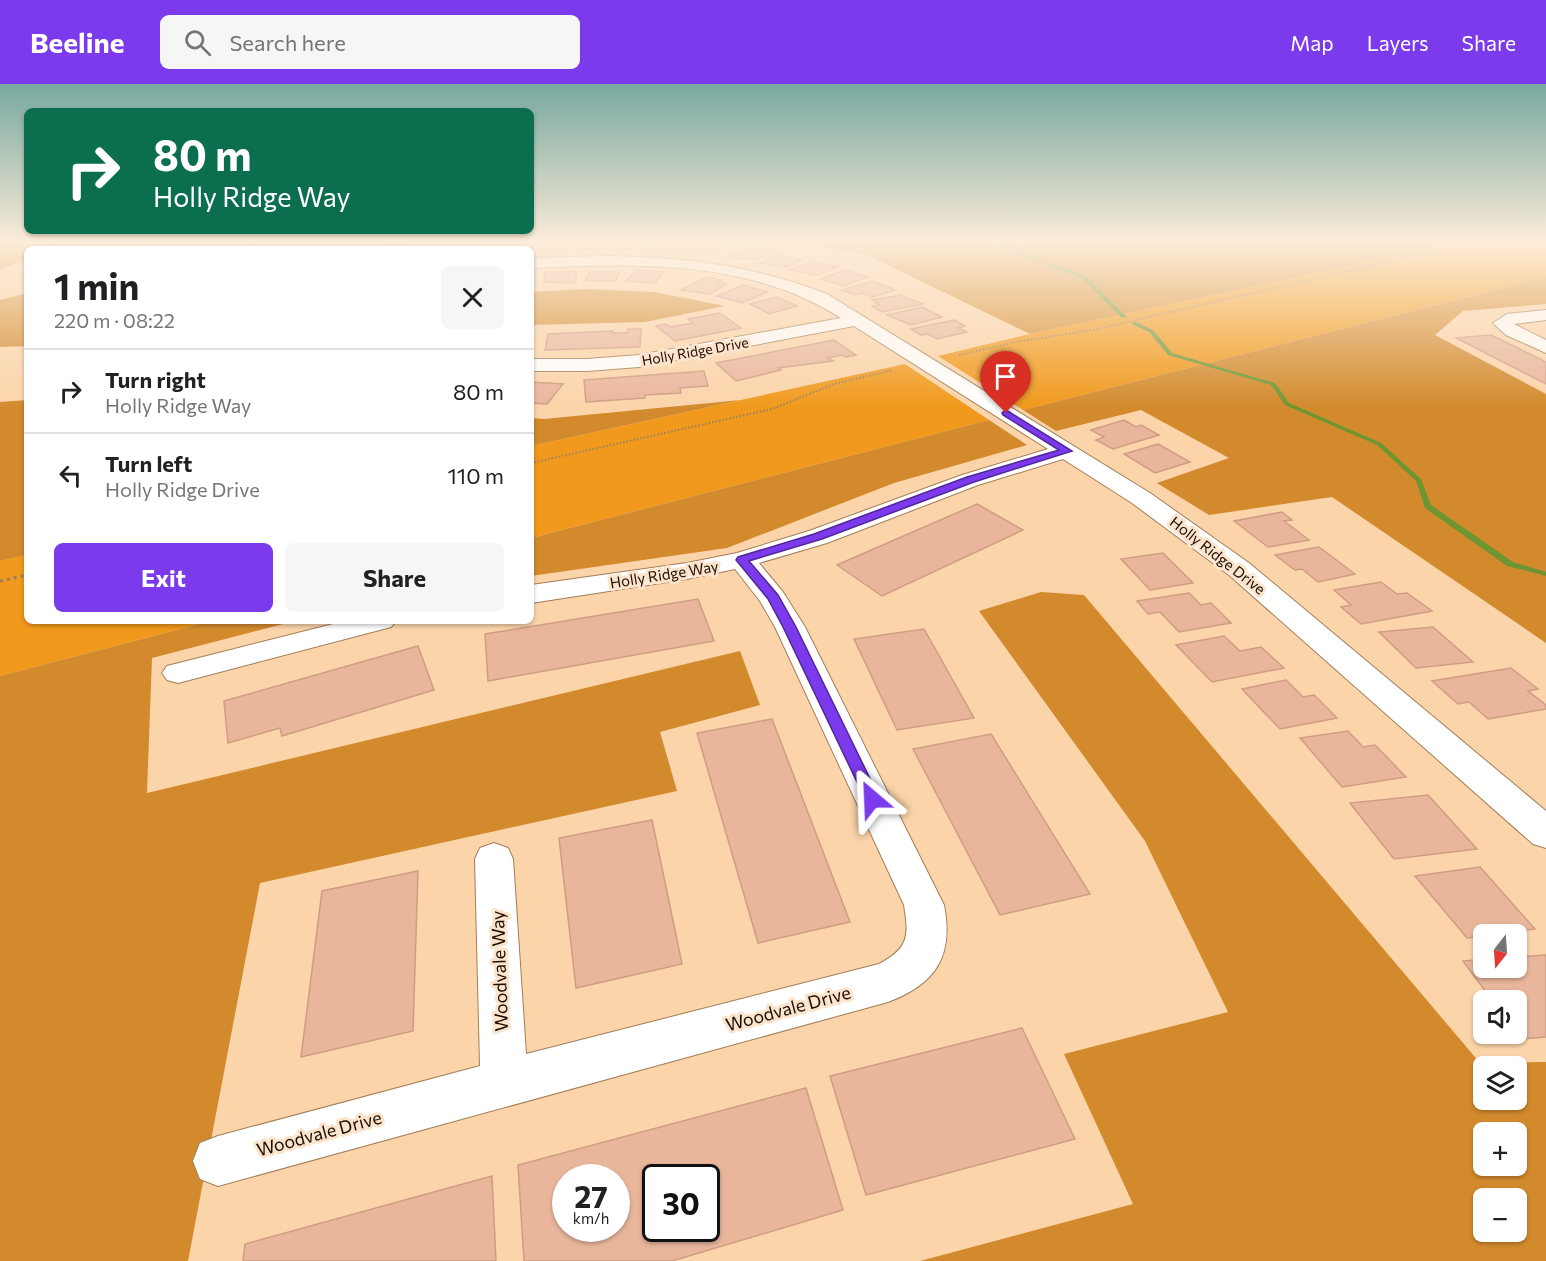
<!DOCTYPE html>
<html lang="en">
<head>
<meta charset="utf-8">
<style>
	:root { --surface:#fff; --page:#f6f6f6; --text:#202124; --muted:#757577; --line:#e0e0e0; --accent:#7c3aed }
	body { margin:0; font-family:Commissioner,sans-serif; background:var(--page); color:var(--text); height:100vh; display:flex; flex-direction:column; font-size:22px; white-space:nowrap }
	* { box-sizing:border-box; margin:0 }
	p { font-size:20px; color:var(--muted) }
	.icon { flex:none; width:33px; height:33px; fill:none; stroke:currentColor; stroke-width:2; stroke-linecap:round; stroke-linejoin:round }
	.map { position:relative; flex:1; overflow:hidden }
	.details { position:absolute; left:24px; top:162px; width:510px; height:378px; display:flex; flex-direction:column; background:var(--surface); border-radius:9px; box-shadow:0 2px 4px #0004 }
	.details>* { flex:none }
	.guide { position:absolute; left:24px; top:24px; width:510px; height:126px; border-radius:9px; box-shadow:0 2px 4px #0004; background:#0b6e4f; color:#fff; overflow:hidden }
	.needle { width:39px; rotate:197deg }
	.buttons { position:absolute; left:1473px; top:840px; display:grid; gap:12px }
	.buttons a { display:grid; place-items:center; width:54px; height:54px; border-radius:9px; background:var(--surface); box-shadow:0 2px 4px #0004; font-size:30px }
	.speed { position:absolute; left:552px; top:1080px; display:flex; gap:12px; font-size:30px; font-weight:700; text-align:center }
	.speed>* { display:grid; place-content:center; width:78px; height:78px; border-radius:50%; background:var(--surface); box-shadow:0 2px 4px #0004; line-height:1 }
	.speed small { font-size:15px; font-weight:400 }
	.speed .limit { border:3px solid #111; border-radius:9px; background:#fff; color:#111 }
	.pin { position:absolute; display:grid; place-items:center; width:51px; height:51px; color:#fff; margin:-62px -26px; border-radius:50% 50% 50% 0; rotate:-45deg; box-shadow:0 0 6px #0007 }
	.pin .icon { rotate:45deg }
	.me { position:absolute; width:66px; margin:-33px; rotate:334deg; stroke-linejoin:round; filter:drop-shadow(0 0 4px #0008) }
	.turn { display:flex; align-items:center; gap:21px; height:126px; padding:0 30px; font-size:27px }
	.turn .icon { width:78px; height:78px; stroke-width:2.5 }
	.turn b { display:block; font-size:42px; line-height:51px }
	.round { display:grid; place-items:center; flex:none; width:63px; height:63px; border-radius:9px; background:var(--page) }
	.head { display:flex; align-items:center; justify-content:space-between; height:102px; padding:0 30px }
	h1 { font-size:36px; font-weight:700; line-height:45px }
	.button { display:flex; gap:12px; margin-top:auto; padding:12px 30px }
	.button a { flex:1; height:69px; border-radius:9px; background:var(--accent); color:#fff; font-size:24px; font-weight:700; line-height:69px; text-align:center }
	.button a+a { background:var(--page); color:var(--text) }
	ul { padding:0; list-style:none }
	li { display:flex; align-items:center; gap:18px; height:84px; padding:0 30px; border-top:2px solid var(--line) }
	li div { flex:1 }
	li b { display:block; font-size:22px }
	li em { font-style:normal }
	header { display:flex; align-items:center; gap:36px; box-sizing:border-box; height:84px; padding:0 30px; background:var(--accent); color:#fff }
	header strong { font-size:28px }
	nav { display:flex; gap:33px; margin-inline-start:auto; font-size:21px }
	.search { width:420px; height:54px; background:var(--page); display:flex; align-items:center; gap:15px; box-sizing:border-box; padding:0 21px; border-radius:9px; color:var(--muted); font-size:22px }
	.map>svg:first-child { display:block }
</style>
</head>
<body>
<header>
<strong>Beeline</strong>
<div class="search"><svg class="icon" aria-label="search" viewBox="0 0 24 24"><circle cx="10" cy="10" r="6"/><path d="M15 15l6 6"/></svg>Search here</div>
<nav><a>Map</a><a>Layers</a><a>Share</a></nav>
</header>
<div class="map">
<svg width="1546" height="1177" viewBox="0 0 1546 1177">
	<rect width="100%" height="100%" fill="#fbd4aa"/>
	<!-- green -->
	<g fill="#f0991c">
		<polygon points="1457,159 1546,159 1546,193 1023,326 938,272 1030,250"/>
		<polygon points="905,280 989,336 531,454 531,362"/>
		<polygon points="27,471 27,537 211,537 0,592 0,477"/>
	</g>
	<!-- forest -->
	<g fill="#d28a2d" fill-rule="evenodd">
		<polygon points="0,159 57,159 46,165 27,165 27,174 0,186"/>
		<polygon points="233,159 436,159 334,165 209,165"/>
		<polygon points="789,159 1457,159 1030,250 865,170"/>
		<polygon points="1546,193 1546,220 1463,227 1435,251 1546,310 1546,559 1332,413 1209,431 1157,399 1229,374 1141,326 1056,347 1023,326"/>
		<polygon points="585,205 654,208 725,222 645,238 531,241 531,208"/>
		<polygon points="27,209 27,262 0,263 0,216"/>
		<polygon points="27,316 27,471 0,477 0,318"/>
		<polygon points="741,316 531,362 531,334 544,335"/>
		<polygon points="989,336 1027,361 894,399 727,464 531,492 531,454"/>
		<path d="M1041,508l43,3 396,468 66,-1v199h-626l213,-57 -69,-150 164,-42 -83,-171 -166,-230zM1484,982h32v34h-32zM1484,1048h32v34h-32zM1516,1114v34h-32v-34z"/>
		<polygon points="211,537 295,537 152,574 147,709 740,567 760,621 660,648 677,707 260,799 188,1177 0,1177 0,592"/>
	</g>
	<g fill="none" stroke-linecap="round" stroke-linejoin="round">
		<!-- stream -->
		<g fill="#6e9531" fill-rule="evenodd">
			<polygon points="995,159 1000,159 1017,167 1086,192 1127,233 1122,234 1082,194 1013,169"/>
			<polygon points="1132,238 1136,238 1153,246 1172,269 1275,299 1289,319 1381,359 1421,395 1431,421 1513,478 1546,488 1546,492 1507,482 1425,424 1416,397 1377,361 1285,321 1271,301 1168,271 1149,248 1132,240"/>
		</g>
	</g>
	<!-- building -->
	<g fill="#e9b69c" stroke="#cf9d84" stroke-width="1.5" fill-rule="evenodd">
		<polygon points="89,159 143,159 137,163 82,163"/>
		<polygon points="533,159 533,168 531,165 505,165 506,161"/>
		<polygon points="543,159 570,159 569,165 541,169"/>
		<polygon points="580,159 608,159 607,165 578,166"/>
		<polygon points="618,159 645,159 643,165 615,165"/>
		<polygon points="657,159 685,159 678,166 650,166"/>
		<polygon points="696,159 704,159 723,161 714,169 685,168"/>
		<polygon points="497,161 496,165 468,165 468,163"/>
		<polygon points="749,162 771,167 757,176 728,174"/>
		<polygon points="777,171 801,176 787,183 760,179"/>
		<polygon points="814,177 838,183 817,191 790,186"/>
		<polygon points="636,186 664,188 655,199 626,197"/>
		<polygon points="845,186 868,193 843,202 821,195"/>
		<polygon points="576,187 576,199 544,198 545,188"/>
		<polygon points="589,188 619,188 616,197 586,197"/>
		<polygon points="707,193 721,196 717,198 727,200 710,210 681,206"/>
		<polygon points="873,197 895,206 872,213 862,209 855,211 842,206"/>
		<polygon points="743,201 767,208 742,219 717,212"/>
		<polygon points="900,211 923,220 882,228 872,222 880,221 872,216"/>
		<polygon points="777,213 797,222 769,230 750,220"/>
		<polygon points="922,223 942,233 911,241 887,231"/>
		<polygon points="720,229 741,244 675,257 656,242 666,240 670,243 693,239 688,235"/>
		<polygon points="954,236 965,242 958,244 967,248 937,255 928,250 921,251 911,245"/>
		<polygon points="628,245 641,245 640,263 545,266 548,250 613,247 613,249 627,249"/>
		<polygon points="1491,251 1546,278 1546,300 1456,254"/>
		<polygon points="834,256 856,271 846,273 842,271 828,274 833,277 778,284 781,286 736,297 716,279"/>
		<polygon points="704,287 708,302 680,304 681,309 645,311 645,314 586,318 584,296"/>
		<polygon points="531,298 563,300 547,320 531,319"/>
		<polygon points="1124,336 1136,343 1141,341 1159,351 1113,365 1096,356 1104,353 1091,346"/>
		<polygon points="1158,360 1190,378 1155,389 1124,370"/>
		<polygon points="977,420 1023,446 882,512 837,481"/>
		<polygon points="1282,428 1292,436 1284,437 1309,456 1268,463 1234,437"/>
		<polygon points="1319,463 1355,490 1318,498 1302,485 1295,486 1275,471"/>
		<polygon points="1163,469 1193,499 1150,506 1121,475"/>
		<polygon points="1381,498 1397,510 1407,509 1432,527 1361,540 1341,523 1351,521 1334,506"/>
		<polygon points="1189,509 1201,521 1211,519 1231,539 1179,548 1160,528 1148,530 1137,517"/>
		<polygon points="698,515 714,557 488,597 485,550"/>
		<polygon points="1433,543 1473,578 1416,584 1379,548"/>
		<polygon points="924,545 974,634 897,646 854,555"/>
		<polygon points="1224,552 1240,567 1261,563 1284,584 1212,598 1176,561"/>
		<polygon points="418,562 434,606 282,652 280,644 228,659 224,617"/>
		<polygon points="1511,584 1538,605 1528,607 1546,621 1546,625 1488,635 1469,618 1458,620 1432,597"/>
		<polygon points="1286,596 1303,613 1314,611 1337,634 1280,645 1242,605"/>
		<polygon points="772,635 850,838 758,859 697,649"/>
		<polygon points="1348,647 1363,663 1375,661 1406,693 1342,703 1300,654"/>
		<polygon points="991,650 1090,810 1000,831 913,665"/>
		<polygon points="1428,711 1477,765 1394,775 1350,719"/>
		<polygon points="652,736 682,880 576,904 559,754"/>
		<polygon points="1480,783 1535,845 1467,854 1415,792"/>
		<polygon points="418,787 413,947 301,973 322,807"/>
		<polygon points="1546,871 1546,953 1520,955 1515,950 1516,916 1492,916 1463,877 1484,875 1484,884 1516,884 1516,873"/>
		<polygon points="1022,944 1075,1055 866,1111 830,992"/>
		<path d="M806,1004l37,122 -171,51h-148l-6,-96zM566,1094h50v50h-50zM656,1094h50v50h-50z"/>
		<polygon points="492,1092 496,1177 243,1177 245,1160"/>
	</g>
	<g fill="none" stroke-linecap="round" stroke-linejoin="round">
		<defs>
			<g id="minor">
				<path d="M605,172c79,1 147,9 222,38l323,199 99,70 297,248v37l-13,-4 -304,-269 -97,-72 -69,-44 -85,26 -151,58 -68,20 24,29 22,35 139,278c10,51 -8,79 -56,97l-670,184 -18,-7 -7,-18 7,-18 18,-7 262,-70 -5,-207 5,-11 14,-5 14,5 5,11 13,195 353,-90c30,-16 30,-28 25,-59l-129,-278 -15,-26 -25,-32 -48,10 -156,24v-18l156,-22 50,-10 72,-22 153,-56 86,-26 -194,-123 -215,41 -52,4h-56v-12h56l52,-4 202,-37c-92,-59 -205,-55 -310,-50v-10z"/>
				<polygon points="1546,226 1546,236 1514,240 1546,256 1546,269 1506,251 1493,239 1507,230"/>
				<polygon points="345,537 396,537 391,543 178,599 167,596 162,589 167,582"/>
			</g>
		</defs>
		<!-- minor casing -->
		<use href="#minor" stroke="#a27e57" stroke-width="2"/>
		<!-- path-far1 -->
		<g stroke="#9c7f62" stroke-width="2" stroke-dasharray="1.5 2" stroke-linecap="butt">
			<polyline points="959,271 1016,258 1097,245 1470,159"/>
			<polyline points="531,379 772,325 834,300 893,286"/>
		</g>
		<!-- path -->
		<polyline stroke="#9c7f62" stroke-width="3" stroke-dasharray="3 4" stroke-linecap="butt" points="0,497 27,491"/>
		<!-- minor -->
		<use href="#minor" fill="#fff" fill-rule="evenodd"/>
	</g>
	<!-- sky -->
	<linearGradient id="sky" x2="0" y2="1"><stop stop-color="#77a89f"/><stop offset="0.49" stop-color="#fdecd9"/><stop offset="1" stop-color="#fdecd9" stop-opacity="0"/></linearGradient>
	<rect width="1546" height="324" fill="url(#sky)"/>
	<!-- route -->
	<polygon fill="#7c3aed" stroke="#51269a" stroke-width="1.5" points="1006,326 1072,367 974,398 822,455 749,477 778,511 796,543 880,715 878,719 867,719 783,543 768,515 736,476 738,473 814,450 967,393 1059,366 1003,331 1002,329"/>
	<g text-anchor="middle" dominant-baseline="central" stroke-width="6" stroke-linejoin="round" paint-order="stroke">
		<!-- far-street labels -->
		<g font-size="14" fill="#1c0e02" stroke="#fce4cc">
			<text transform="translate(695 267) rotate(-10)">Holly Ridge Drive</text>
		</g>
		<!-- street labels -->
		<g font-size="15" fill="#1c0e02" stroke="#fce4cc">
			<text transform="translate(1218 471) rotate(38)">Holly Ridge Drive</text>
			<text transform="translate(664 490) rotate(-9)">Holly Ridge Way</text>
		</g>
		<!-- near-street labels -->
		<g font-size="18" fill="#1c0e02" stroke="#fce4cc">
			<text transform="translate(499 887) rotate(-92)">Woodvale Way</text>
			<text transform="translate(788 924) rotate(-15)">Woodvale Drive</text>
			<text transform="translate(319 1049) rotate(-15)">Woodvale Drive</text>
		</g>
	</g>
</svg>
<div class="buttons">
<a><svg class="needle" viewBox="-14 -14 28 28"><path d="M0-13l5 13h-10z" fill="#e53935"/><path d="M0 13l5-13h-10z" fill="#757577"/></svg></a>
<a><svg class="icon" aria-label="sound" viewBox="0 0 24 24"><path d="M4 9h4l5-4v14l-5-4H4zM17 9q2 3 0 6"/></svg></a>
<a><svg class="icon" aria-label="layers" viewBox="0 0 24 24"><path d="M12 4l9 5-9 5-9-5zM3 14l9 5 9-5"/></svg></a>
<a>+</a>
<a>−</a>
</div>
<div class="speed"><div>27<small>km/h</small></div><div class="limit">30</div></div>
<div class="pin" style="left:1006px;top:329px;background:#d93025"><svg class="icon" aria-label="arrive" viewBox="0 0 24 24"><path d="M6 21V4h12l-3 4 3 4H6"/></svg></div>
<svg class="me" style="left:872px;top:715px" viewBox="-20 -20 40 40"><path d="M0-17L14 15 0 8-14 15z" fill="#7c3aed" stroke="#fff" stroke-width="4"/></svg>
<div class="guide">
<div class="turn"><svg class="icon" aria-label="right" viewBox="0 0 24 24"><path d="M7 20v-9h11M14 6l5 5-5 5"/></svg><div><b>80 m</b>Holly Ridge Way</div></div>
</div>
<section class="details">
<div class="head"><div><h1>1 min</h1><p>220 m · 08:22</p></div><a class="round"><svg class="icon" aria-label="close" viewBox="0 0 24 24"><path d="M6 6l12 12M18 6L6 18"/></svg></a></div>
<ul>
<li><svg class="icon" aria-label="right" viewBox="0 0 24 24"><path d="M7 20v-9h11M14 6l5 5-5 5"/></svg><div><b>Turn right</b><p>Holly Ridge Way</p></div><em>80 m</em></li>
<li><svg class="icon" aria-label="left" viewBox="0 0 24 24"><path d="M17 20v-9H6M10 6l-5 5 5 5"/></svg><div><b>Turn left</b><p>Holly Ridge Drive</p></div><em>110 m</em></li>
</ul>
<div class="button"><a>Exit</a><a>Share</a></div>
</section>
</div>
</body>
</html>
